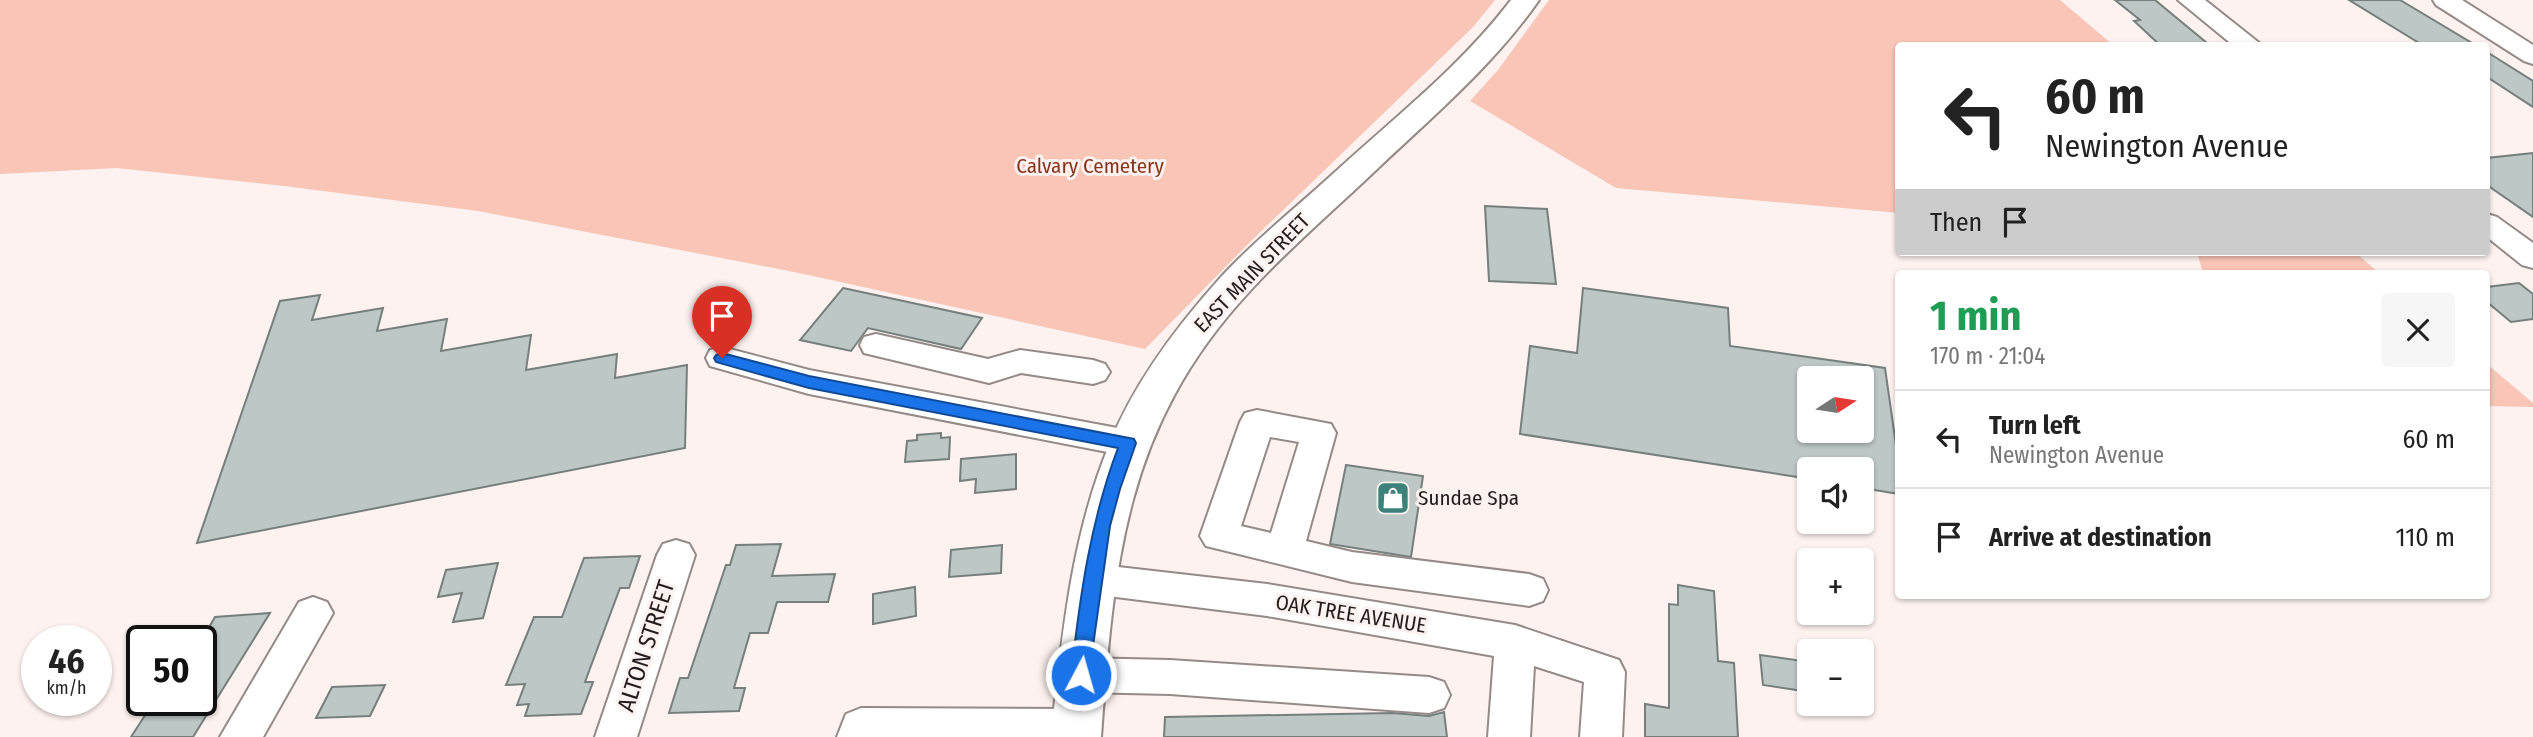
<!DOCTYPE html>
<html lang="en">
<head>
<meta charset="utf-8">
<style>
	:root { --surface:#fff; --page:#f6f6f6; --text:#222; --muted:#767676; --line:#e0e0e0 }
	body { margin:0; font-family:"Fira Sans Condensed",sans-serif; background:var(--page); color:var(--text); height:100vh; display:flex; flex-direction:column; font-size:26px; white-space:nowrap }
	* { box-sizing:border-box; margin:0 }
	p { font-size:23px; color:var(--muted) }
	.icon { flex:none; width:38px; height:38px; fill:none; stroke:currentColor; stroke-width:2; stroke-linecap:round; stroke-linejoin:round }
	.map { position:relative; flex:1; overflow:hidden }
	.side { position:absolute; left:1895px; top:270px; width:595px; height:329px; display:flex; flex-direction:column; background:var(--surface); border-radius:7px; box-shadow:0 2px 5px #0004 }
	.side>* { flex:none }
	.top-card { position:absolute; left:1895px; top:42px; width:595px; height:214px; border-radius:7px; box-shadow:0 2px 5px #0004; background:#fff; color:var(--text); overflow:hidden }
	.needle { width:46px; rotate:78deg }
	.controls { position:absolute; left:1797px; top:366px; display:grid; gap:14px }
	.controls a { display:grid; place-items:center; width:77px; height:77px; border-radius:7px; background:var(--surface); box-shadow:0 2px 5px #0004; font-size:35px }
	.speed { position:absolute; left:21px; top:625px; display:flex; gap:14px; font-size:35px; font-weight:700; text-align:center }
	.speed>* { display:grid; place-content:center; width:91px; height:91px; border-radius:50%; background:var(--surface); box-shadow:0 2px 5px #0004; line-height:1 }
	.speed small { font-size:18px; font-weight:400 }
	.speed .limit { border:4px solid #111; border-radius:10px; background:#fff; color:#111 }
	.pin { position:absolute; display:grid; place-items:center; width:60px; height:60px; color:#fff; margin:-72px -30px; border-radius:50% 50% 50% 0; rotate:-45deg; box-shadow:0 0 7px #0007 }
	.pin .icon { rotate:45deg }
	.me { position:absolute; width:77px; margin:-38px; rotate:6deg; stroke-linejoin:round; filter:drop-shadow(0 0 5px #0008) }
	.turn { display:flex; align-items:center; gap:24px; height:147px; padding:0 35px; font-size:32px }
	.turn .icon { width:91px; height:91px; stroke-width:2.5 }
	.turn b { display:block; font-size:49px; line-height:60px }
	.then { display:flex; align-items:center; height:66px; padding:0 35px; background:#0003; gap:14px; font-size:26px }
	.round { display:grid; place-items:center; flex:none; width:74px; height:74px; border-radius:7px; background:var(--page) }
	.summary { display:flex; align-items:center; justify-content:space-between; height:119px; padding:0 35px }
	h1 { font-size:42px; font-weight:700; line-height:52px; color:#1e9e55 }
	ul { padding:0; list-style:none }
	li { display:flex; align-items:center; gap:21px; height:98px; padding:0 35px; border-top:2px solid var(--line) }
	li div { flex:1 }
	li b { display:block; font-size:26px }
	li em { font-style:normal }
	.map>svg:first-child { display:block }
</style>
</head>
<body>
<div class="map">
<svg width="2533" height="737" viewBox="0 0 2533 737">
	<rect width="100%" height="100%" fill="#fdf2ef"/>
	<!-- green -->
	<g fill="#f9c5b7">
		<polygon points="0,0 1495,0 1473,27 1248,244 1145,349 799,273 478,211 284,186 117,168 0,174"/>
		<polygon points="1549,0 2060,0 2113,45 1899,46 1899,213 1616,188 1470,101 1498,70"/>
		<polygon points="2197,252 2355,252 2379,273 2203,273"/>
		<polygon points="2487,364 2533,403 2533,407 2487,406"/>
	</g>
	<!-- building -->
	<g fill="#bdc7c5" stroke="#757f7d" stroke-width="2" fill-rule="evenodd">
		<polygon points="2115,0 2155,0 2207,43 2201,43 2204,46 2161,46 2134,21 2140,20"/>
		<polygon points="2349,0 2400,0 2477,46 2424,46"/>
		<polygon points="2487,52 2533,81 2533,107 2487,77"/>
		<polygon points="2533,153 2533,217 2487,185 2487,158"/>
		<polygon points="1485,206 1547,209 1556,284 1489,281"/>
		<polygon points="2519,283 2533,294 2533,319 2511,322 2487,302 2487,287"/>
		<polygon points="843,288 982,318 961,349 868,328 851,351 800,340"/>
		<path d="M1583,288l145,20 2,38 155,22 14,98v28l-37,-6v-19h-52v10l-290,-45 10,-88 47,7zM1862,370v60h-52v-52h51z"/>
		<polygon points="320,295 312,320 383,308 377,331 447,319 441,351 531,335 526,370 617,354 615,378 687,365 685,448 197,543 280,301"/>
		<polygon points="941,433 941,438 950,437 949,459 905,462 907,441 917,440 917,435"/>
		<polygon points="1016,454 1016,489 975,493 976,479 960,481 961,459"/>
		<polygon points="1346,465 1423,476 1411,557 1330,544"/>
		<polygon points="781,544 772,576 835,574 828,602 777,602 768,633 750,633 734,688 745,688 739,711 669,713 680,678 688,678 726,565 730,565 736,545"/>
		<polygon points="1002,545 1001,573 949,577 951,550"/>
		<polygon points="640,556 629,588 620,588 585,682 593,682 581,714 525,716 529,704 517,705 525,684 506,685 534,617 562,617 584,558"/>
		<polygon points="498,563 483,618 453,622 462,593 438,597 446,570"/>
		<polygon points="1678,585 1714,591 1718,661 1734,663 1738,737 1645,737 1645,704 1669,708 1669,604 1678,605"/>
		<polygon points="915,587 916,616 873,624 873,594"/>
		<polygon points="270,613 193,737 131,737 155,700 201,700 201,641 215,617"/>
		<polygon points="1760,655 1810,662 1810,692 1763,685"/>
		<polygon points="385,685 370,716 316,718 332,687"/>
		<polygon points="1444,712 1447,737 1164,737 1165,717 1393,713 1429,716"/>
	</g>
	<g fill="none" stroke-linecap="round" stroke-linejoin="round">
		<defs>
			<g id="minor">
				<polygon points="2178,0 2205,0 2263,46 2234,46"/>
				<polygon points="2433,0 2462,0 2533,45 2533,64 2524,61 2436,5"/>
				<polygon points="2487,214 2497,217 2533,243 2533,268 2522,265 2487,237"/>
				<polygon points="876,334 988,359 1020,350 1093,360 1105,364 1110,372 1105,380 1093,384 1021,373 989,383 864,353 860,345 864,337"/>
				<polygon points="722,347 809,370 1128,430 1140,434 1146,443 1140,452 1128,456 809,394 710,366 706,358 710,350"/>
				<path d="M1257,410l74,14 5,9 -30,108 46,11 177,22 14,5 5,11 -5,11 -14,5 -177,-24 -146,-36 -6,-10 40,-114 5,-9zM1270,437l29,5 -28,91 -30,-7z"/>
				<polygon points="676,540 689,544 695,555 637,737 595,737 657,555 663,544"/>
				<polygon points="1092,564 1267,584 1515,625 1619,660 1625,672 1622,737 1580,737 1584,682 1534,666 1530,737 1488,737 1494,656 1267,616 1092,594 1078,590 1073,579 1078,568"/>
				<polygon points="313,597 327,602 333,613 263,737 220,737 299,602"/>
				<polygon points="1081,658 1170,660 1429,677 1444,682 1450,695 1444,708 1429,713 1170,694 1081,692 1067,687 1061,675 1067,663"/>
				<polygon points="861,708 1077,709 1092,715 1098,728 1094,737 837,737 846,714"/>
			</g>
			<path id="major" d="M1511,0h28c-45,65 -107,117 -164,171 -42,40 -87,78 -126,121 -125,135 -135,271 -148,445h-50c11,-100 20,-201 59,-294 25,-62 67,-117 111,-166 34,-37 76,-70 113,-104 60,-55 127,-107 177,-173z"/>
		</defs>
		<!-- minor casing -->
		<use href="#minor" stroke="#948a88" stroke-width="4"/>
		<!-- major casing -->
		<use href="#major" stroke="#948a88" stroke-width="4"/>
		<!-- minor -->
		<use href="#minor" fill="#fff" fill-rule="evenodd"/>
		<!-- major -->
		<use href="#major" fill="#fff" fill-rule="evenodd"/>
	</g>
	<!-- route -->
	<path fill="#1a73e8" stroke="#114b97" stroke-width="2" d="M722,353l87,23 325,63 2,4 -16,46 -10,37 -22,155 -7,3 -7,-3 -3,-6c9,-78 19,-153 47,-227l-309,-60 -93,-26 -2,-4 2,-3z"/>
	<!-- icons -->
	<defs>
		<symbol id="shop-square" viewBox="-11 -11 22 22"><rect x="-9" y="-9" width="18" height="18" rx="4" fill="#3c827a" stroke="#fdf2ef"/><path d="M-5-2.5h2.3a2.7 3.5 0 0 1 5.4 0H5L5.5 6h-11ZM-1.5-2.5h3a1.5 2.3 0 0 0-3 0Z" fill="#fff"/></symbol>
	</defs>
	<g fill-rule="evenodd">
		<use href="#shop-square" x="1374" y="479" width="38" height="38"/>
	</g>
	<g text-anchor="middle" dominant-baseline="central" stroke-width="6" stroke-linejoin="round" paint-order="stroke">
		<!-- park labels -->
		<g font-size="21" fill="#87341e" stroke="#fdf2ef">
			<text x="1090" y="166">Calvary Cemetery</text>
		</g>
		<!-- street labels -->
		<g font-size="21" fill="#201d1c" stroke="#fdf2ef">
			<text transform="translate(1252 273) rotate(-46)">EAST MAIN STREET</text>
			<text transform="translate(1351 614) rotate(9)">OAK TREE AVENUE</text>
		</g>
		<!-- poi labels -->
		<g font-size="21" fill="#201d1c" stroke="#fdf2ef" text-anchor="start">
			<text x="1418" y="498">Sundae Spa</text>
		</g>
		<!-- near-street labels -->
		<g font-size="24" fill="#201d1c" stroke="#fdf2ef">
			<text transform="translate(646 646) rotate(-72)">ALTON STREET</text>
		</g>
	</g>
</svg>
<div class="controls">
<a><svg class="needle" viewBox="-14 -14 28 28"><path d="M0-13l5 13h-10z" fill="#e53935"/><path d="M0 13l5-13h-10z" fill="#767676"/></svg></a>
<a><svg class="icon" aria-label="sound" viewBox="0 0 24 24"><path d="M4 9h4l5-4v14l-5-4H4zM17 9q2 3 0 6"/></svg></a>
<a>+</a>
<a>−</a>
</div>
<div class="speed"><div>46<small>km/h</small></div><div class="limit">50</div></div>
<div class="pin" style="left:722px;top:358px;background:#d93025"><svg class="icon" aria-label="arrive" viewBox="0 0 24 24"><path d="M6 21V4h12l-3 4 3 4H6"/></svg></div>
<svg class="me" style="left:1081px;top:675px" viewBox="-20 -20 40 40"><circle r="17" fill="#1a73e8" stroke="#fff" stroke-width="3"/><path d="M0-11L8 9 0 5-8 9z" fill="#fff"/></svg>
<div class="top-card">
<div class="turn"><svg class="icon" aria-label="left" viewBox="0 0 24 24"><path d="M17 20v-9H6M10 6l-5 5 5 5"/></svg><div><b>60 m</b>Newington Avenue</div></div>
<div class="then">Then<svg class="icon" aria-label="arrive" viewBox="0 0 24 24"><path d="M6 21V4h12l-3 4 3 4H6"/></svg></div>
</div>
<section class="side">
<div class="summary"><div><h1>1 min</h1><p>170 m · 21:04</p></div><a class="round"><svg class="icon" aria-label="close" viewBox="0 0 24 24"><path d="M6 6l12 12M18 6L6 18"/></svg></a></div>
<ul>
<li><svg class="icon" aria-label="left" viewBox="0 0 24 24"><path d="M17 20v-9H6M10 6l-5 5 5 5"/></svg><div><b>Turn left</b><p>Newington Avenue</p></div><em>60 m</em></li>
<li><svg class="icon" aria-label="arrive" viewBox="0 0 24 24"><path d="M6 21V4h12l-3 4 3 4H6"/></svg><div><b>Arrive at destination</b></div><em>110 m</em></li>
</ul>
</section>
</div>
</body>
</html>
